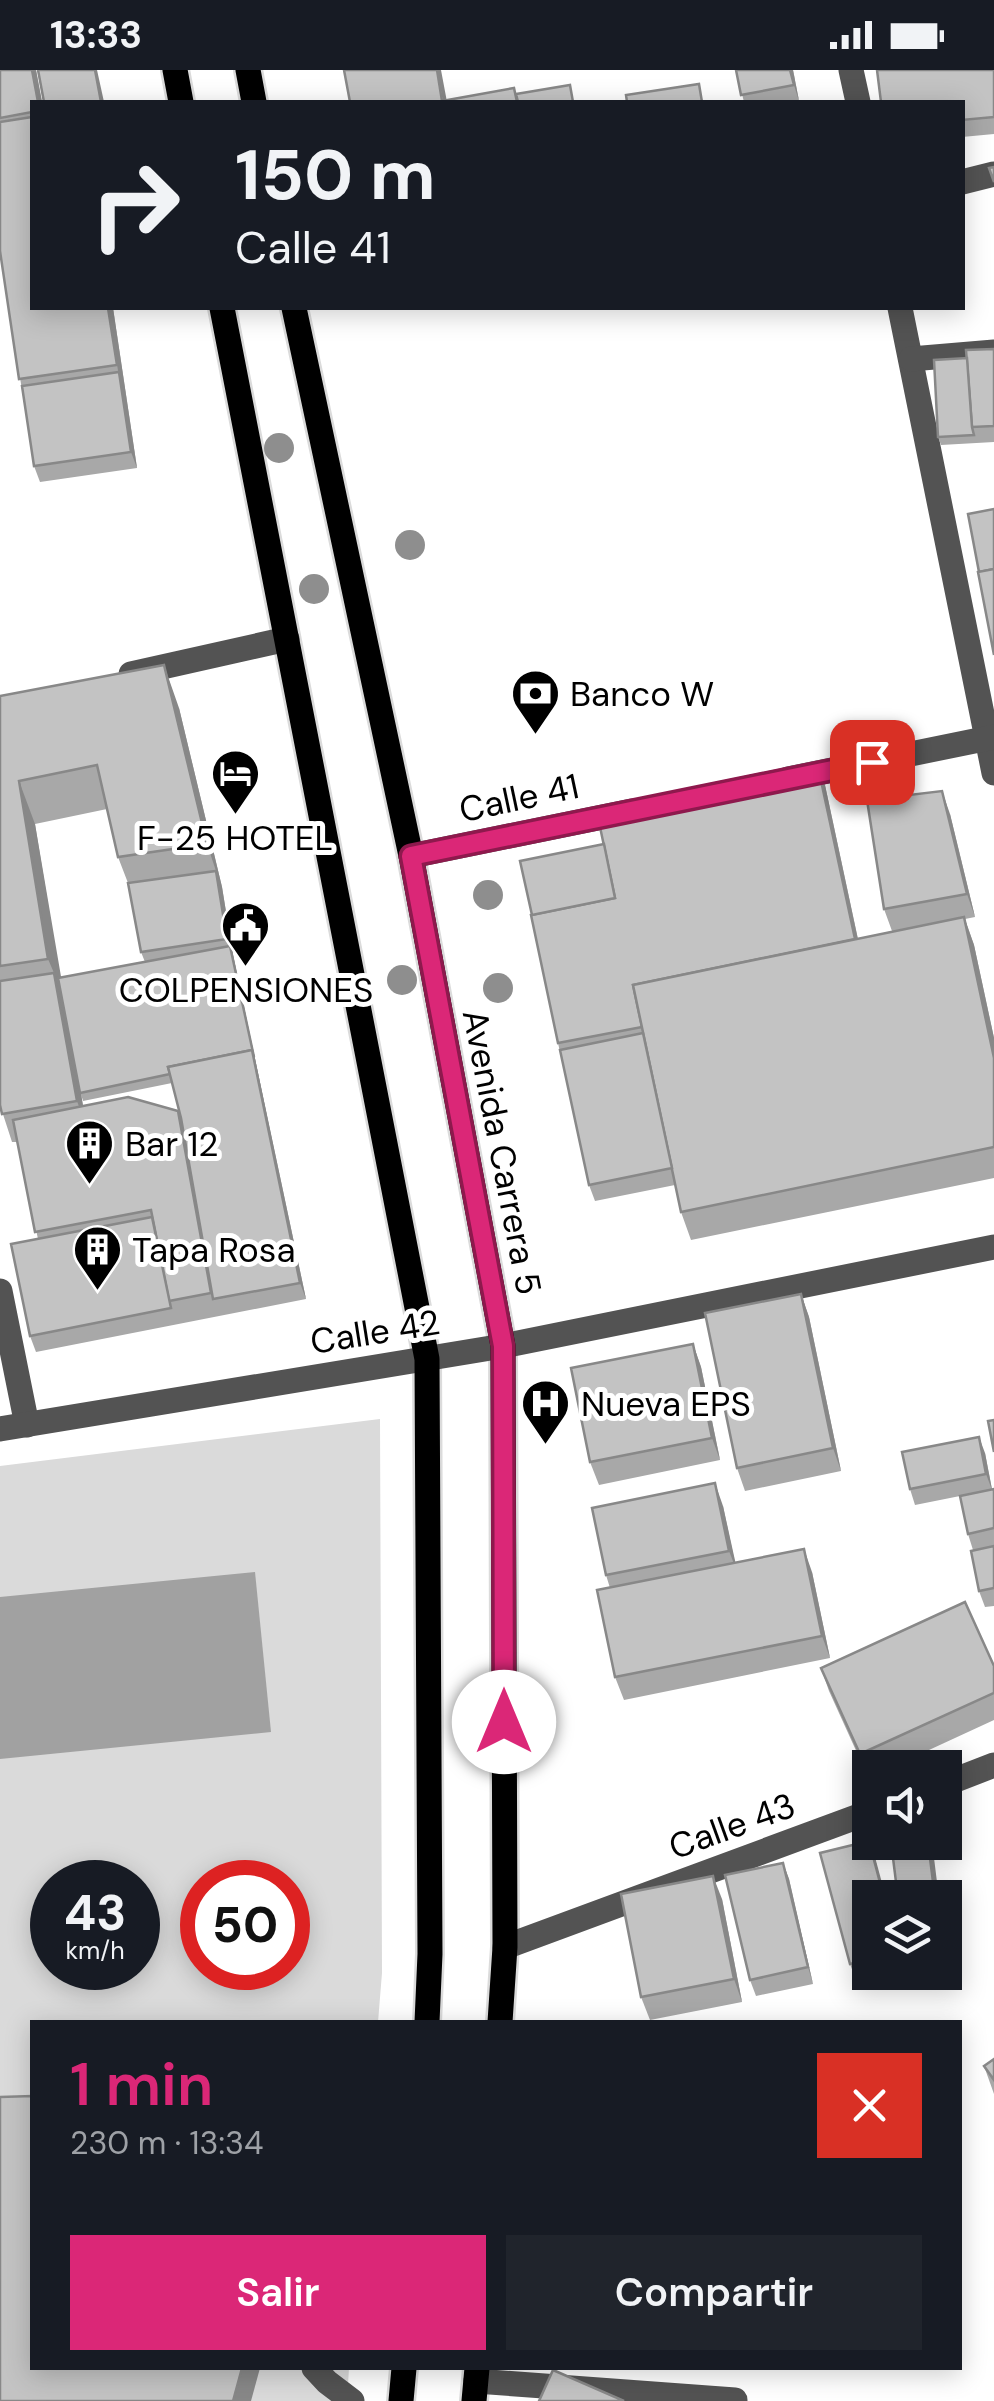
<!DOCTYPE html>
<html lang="es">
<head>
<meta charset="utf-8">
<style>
	:root { --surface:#171b24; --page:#20242c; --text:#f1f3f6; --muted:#9ea1a6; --accent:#db2777 }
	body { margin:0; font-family:"DM Sans",sans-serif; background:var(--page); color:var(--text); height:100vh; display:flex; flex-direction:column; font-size:38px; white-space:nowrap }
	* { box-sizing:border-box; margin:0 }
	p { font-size:32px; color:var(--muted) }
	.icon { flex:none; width:55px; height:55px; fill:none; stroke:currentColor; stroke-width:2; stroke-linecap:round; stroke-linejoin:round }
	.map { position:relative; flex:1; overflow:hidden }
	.drawer { position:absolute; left:30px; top:1950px; width:932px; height:350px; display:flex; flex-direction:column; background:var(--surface); border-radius:0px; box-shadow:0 5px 25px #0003 }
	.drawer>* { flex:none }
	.guide { position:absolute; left:30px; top:30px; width:935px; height:210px; border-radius:0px; box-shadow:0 5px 25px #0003; background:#171b24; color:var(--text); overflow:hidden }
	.controls { position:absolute; left:852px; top:1680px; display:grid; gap:20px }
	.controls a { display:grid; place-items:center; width:110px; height:110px; border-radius:0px; background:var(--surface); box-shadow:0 5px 25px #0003; font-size:50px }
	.speed { position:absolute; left:30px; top:1790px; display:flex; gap:20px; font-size:50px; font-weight:700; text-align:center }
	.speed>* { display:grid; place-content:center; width:130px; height:130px; border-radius:50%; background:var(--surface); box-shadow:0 5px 25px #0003; line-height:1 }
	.speed small { font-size:25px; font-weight:400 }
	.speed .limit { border:15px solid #d22; background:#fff; color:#111 }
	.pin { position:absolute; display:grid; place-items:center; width:85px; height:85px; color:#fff; margin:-42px; border-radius:20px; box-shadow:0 5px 15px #0006 }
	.me { position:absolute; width:110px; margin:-55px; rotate:0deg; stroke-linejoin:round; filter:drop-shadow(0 0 8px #0008) }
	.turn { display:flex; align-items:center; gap:35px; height:210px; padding:0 40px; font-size:45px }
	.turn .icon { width:130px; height:130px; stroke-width:2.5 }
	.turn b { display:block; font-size:70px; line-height:85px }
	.round { display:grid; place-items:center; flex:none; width:105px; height:105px; border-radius:0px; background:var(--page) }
	.head { display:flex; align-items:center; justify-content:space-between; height:170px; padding:0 40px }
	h1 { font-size:60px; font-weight:600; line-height:75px; color:var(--accent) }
	.button { display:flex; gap:20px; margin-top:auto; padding:20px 40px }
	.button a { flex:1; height:115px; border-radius:0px; background:var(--accent); color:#fff; font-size:40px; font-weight:600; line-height:115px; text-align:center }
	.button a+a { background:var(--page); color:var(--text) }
	.status { display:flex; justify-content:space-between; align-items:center; height:70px; padding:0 50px; background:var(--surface); direction:ltr }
	.status svg { height:28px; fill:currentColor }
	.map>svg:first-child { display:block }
</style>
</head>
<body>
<div class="status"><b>13:33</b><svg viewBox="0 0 49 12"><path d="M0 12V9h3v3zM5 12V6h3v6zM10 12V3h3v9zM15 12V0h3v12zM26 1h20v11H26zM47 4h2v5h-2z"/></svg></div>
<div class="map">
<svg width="994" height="2331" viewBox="0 0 994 2331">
	<rect width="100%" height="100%" fill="#fff"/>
	<!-- green -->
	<path fill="#dadada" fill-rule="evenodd" d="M380,1349l2,554 -4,49h-346v346h317l-2,33h-347v-935zM52,1812h86v86h-86zM202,1812h86v86h-86z"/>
	<!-- water -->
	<polygon fill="#a1a1a1" points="255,1502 271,1662 0,1689 0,1527"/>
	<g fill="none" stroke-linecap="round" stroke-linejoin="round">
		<defs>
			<g id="major">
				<polyline points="175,0 181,32"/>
				<polyline points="248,0 254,32"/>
				<polyline points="222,238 427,1289 430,1884 427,1952"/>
				<polyline points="294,238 411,786 503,1276 505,1877 500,1952"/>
				<polyline points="401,2331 404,2298"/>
				<polyline points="474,2331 477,2298"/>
			</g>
		</defs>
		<!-- major casing -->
		<use href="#major" stroke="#dbdbdb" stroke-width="30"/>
		<!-- minor -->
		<g stroke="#535353" stroke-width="25">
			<polyline points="851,0 858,32"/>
			<polyline points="962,112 994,104"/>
			<polyline points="900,238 994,703"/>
			<polyline points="911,289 994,282"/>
			<polyline points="131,604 287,569"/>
			<polyline points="788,709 994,667"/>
			<polyline points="411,786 632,741"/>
			<polyline points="0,1221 27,1355"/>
			<polyline points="0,1359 503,1276 994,1177"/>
			<polyline points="945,1714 994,1695"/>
			<polyline points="505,1877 870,1742"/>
			<polyline points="314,2298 327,2312 352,2331"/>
			<polyline points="476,2311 735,2330"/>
		</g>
		<!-- major -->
		<use href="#major" stroke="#000" stroke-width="25"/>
	</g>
	<!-- trees -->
	<g fill="#8e8e8e">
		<circle cx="279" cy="378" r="15"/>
		<circle cx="410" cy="475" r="15"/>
		<circle cx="314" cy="519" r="15"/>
		<circle cx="488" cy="825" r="15"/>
		<circle cx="402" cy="910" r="15"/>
		<circle cx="498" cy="918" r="15"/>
	</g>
	<!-- wall -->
	<g fill="#a8a8a8" fill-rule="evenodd">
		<polygon points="0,0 36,0 42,32 32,32 32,238 113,238 137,398 40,412 34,396 0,181"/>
		<polygon points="736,0 793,0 799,31 790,32 744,32"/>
		<polygon points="994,0 994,64 962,67 962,32"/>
		<polygon points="994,279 994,372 941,375 938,367 967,288"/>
		<path d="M0,626l179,12 43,179 11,68 73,344 -270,53 -6,-16 8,-97 -21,-97h-5l-12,-37zM107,739l11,48 10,26 13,69 4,10 -85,16 -25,-154zM172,1013l9,35 -98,-12 -2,-12 2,7z"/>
		<polygon points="825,715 858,869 892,861 884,839 950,744 975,847 965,849 974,875 994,968 994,1108 691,1170 681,1142 675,1115 595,1131 589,1115 558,973 604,774"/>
		<polygon points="801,1224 809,1247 841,1401 745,1421 737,1398"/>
		<polygon points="693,1274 701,1297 720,1390 599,1415 590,1392"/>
		<polygon points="985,1383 992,1419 994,1419 994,1476 973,1480 968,1464 960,1426 915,1435 910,1419"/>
		<polygon points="723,1436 735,1493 812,1502 830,1588 624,1630 615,1607 610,1518 606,1505"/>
		<polygon points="994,1476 994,1536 985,1537 979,1521"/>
		<polygon points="994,1596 994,1650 890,1698 870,1698 870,1706 868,1707 829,1621 821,1598"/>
		<polygon points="875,1787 870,1828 870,1902 885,1902 856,1910 850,1894"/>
		<polygon points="783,1793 789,1809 813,1914 756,1926 750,1910"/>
		<polygon points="722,1829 742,1932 650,1950 641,1927"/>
		<polygon points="994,1989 994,2024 984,1996"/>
	</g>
	<!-- shaded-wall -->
	<g fill="#888">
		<polygon points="32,0 36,0 42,32 38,32"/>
		<polygon points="95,0 97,0 104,32 101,32"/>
		<polygon points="437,0 441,0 447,32 443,32"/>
		<polygon points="790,0 793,0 799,31 794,15"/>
		<polygon points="108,238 113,238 137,398 131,382"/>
		<polygon points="164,595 179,638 222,817 233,885 306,1229 300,1213 227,869 216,801 207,774"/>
		<polygon points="817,692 825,715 864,898 856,875"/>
		<polygon points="19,711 35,754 87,1059 77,1031 54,903 48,889"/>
		<polygon points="942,721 950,744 975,847 967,824"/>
		<polygon points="964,847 974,875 994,968 994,988"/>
		<polygon points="801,1224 809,1247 841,1401 833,1378"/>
		<polygon points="693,1274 701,1297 720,1390 712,1368"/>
		<polygon points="979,1367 985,1383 992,1420 986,1404"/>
		<polygon points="715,1413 723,1436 738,1504 729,1481"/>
		<polygon points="804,1479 812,1502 830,1588 822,1566"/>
		<polygon points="869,1771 875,1787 886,1828 884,1828"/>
		<polygon points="928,1772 930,1772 933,1780 939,1828 935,1828"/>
		<polygon points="783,1793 789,1809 813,1914 808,1897"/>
		<polygon points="713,1806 722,1829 742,1932 734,1909"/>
		<polygon points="242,2298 260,2298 251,2331 233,2331"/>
	</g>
	<!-- building -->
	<g fill="#c3c3c3" stroke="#888" stroke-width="2.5">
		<polygon points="0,0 32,0 38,32 32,32 32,42 0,48"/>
		<polygon points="38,0 95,0 101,32 44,32"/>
		<polygon points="344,0 437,0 442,31 514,18 517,32 350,32"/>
		<polygon points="736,0 790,0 794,15 741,25"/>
		<polygon points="877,0 994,0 994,47 962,50 962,32 881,32"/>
		<polygon points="699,14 702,32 627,32 626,25"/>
		<polygon points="570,15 573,32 518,32 516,24"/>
		<polygon points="32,47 32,238 108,238 117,295 19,309 0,181 0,52"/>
		<polygon points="994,97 994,112 989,98"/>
		<polygon points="994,279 994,356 972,357 966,280"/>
		<polygon points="967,288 972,357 974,365 938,367 934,290"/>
		<polygon points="119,302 131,382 34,396 22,316"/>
		<polygon points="994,439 994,499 979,502 968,444"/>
		<polygon points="994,499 994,585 978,502"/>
		<polygon points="164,595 207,774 118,787 97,695 19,711 48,889 0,896 0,626"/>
		<polygon points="817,692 855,869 633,915 642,957 558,973 531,845 615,828 596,738"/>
		<polygon points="942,721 967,824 884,839 867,730"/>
		<polygon points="604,774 615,828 532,845 520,791"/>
		<polygon points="216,801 227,869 141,882 128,813"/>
		<polygon points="964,847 994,988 994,1077 681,1142 633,915"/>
		<polygon points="230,876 254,987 252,980 168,997 170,1004 80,1023 58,908"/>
		<polygon points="54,903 77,1031 2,1044 0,1035 0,911"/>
		<polygon points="643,963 672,1098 589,1115 560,980"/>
		<polygon points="252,980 300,1213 213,1229 181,1048 168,997"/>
		<polygon points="128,1027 178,1041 211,1223 169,1231 151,1140 35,1162 13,1050"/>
		<polygon points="152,1147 171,1238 30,1266 11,1174"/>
		<polygon points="801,1224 833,1378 737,1398 705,1243"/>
		<polygon points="693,1274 712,1368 590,1392 571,1298"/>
		<polygon points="994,1350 994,1382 988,1351"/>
		<polygon points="979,1367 986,1404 910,1419 902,1382"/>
		<polygon points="715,1413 729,1481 606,1505 592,1438"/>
		<polygon points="994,1419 994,1458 968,1464 960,1426"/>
		<polygon points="994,1476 994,1518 979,1521 971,1481"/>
		<polygon points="804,1479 822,1566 615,1607 597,1520"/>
		<polygon points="965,1532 994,1596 994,1623 860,1684 821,1598"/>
		<polygon points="869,1771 884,1828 870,1828 870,1889 850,1894 820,1783"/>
		<polygon points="891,1772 928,1772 935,1828 898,1828"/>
		<polygon points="783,1793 808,1897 750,1910 725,1805"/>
		<polygon points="713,1806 734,1909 641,1927 621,1824"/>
		<polygon points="994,1989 994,2010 984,1996"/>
		<polygon points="32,2026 32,2298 242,2298 233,2331 0,2331 0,2027"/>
		<polygon points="553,2300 624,2331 539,2331"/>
	</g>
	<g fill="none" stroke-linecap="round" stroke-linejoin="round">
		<defs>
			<polyline id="route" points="504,1652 503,1276 411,786 872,692"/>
		</defs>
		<!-- route casing -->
		<use href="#route" stroke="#8e194d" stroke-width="25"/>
		<!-- route -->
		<use href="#route" stroke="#db2777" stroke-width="18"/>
	</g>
	<!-- icons -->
	<defs>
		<symbol id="bank-pin" viewBox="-11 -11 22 30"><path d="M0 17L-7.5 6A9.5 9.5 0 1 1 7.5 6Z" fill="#000" stroke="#fff"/><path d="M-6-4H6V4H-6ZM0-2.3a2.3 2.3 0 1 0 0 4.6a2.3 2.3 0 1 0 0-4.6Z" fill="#fff"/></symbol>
		<symbol id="hotel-pin" viewBox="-11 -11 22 30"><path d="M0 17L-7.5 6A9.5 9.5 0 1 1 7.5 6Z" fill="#000" stroke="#fff"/><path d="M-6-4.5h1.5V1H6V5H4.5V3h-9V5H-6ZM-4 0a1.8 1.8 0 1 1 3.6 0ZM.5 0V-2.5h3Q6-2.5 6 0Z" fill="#fff"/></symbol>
		<symbol id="civic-pin" viewBox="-11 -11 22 30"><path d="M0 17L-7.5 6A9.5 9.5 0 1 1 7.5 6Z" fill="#000" stroke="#fff"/><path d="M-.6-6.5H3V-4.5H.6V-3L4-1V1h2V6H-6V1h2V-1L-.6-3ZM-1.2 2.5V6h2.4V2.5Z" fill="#fff"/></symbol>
		<symbol id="building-pin" viewBox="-11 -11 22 30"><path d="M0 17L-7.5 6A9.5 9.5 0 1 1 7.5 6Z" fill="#000" stroke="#fff"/><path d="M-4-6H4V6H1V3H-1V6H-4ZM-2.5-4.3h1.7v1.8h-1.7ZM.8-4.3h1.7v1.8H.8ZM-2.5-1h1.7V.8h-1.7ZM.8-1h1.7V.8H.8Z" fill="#fff"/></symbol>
		<symbol id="hospital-pin" viewBox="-11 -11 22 30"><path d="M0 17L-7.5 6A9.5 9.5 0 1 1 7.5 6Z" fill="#000" stroke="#fff"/><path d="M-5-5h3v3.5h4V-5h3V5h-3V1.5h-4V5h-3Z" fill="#fff"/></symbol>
	</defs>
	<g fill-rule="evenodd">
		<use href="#bank-pin" x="508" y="596" width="55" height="75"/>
		<use href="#hotel-pin" x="208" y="676" width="55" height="75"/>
		<use href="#civic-pin" x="218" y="828" width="55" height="75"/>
		<use href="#building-pin" x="62" y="1046" width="55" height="75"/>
		<use href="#building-pin" x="70" y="1152" width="55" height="75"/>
		<use href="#hospital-pin" x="518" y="1306" width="55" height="75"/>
	</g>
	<g text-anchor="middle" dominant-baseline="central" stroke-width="10" stroke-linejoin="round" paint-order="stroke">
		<!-- poi labels -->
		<g font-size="35" fill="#000" stroke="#fff" text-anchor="start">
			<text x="570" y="624">Banco W</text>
			<text x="235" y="768" text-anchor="middle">F-25 HOTEL</text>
			<text x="246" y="920" text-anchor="middle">COLPENSIONES</text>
			<text x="125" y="1074">Bar 12</text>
			<text x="132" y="1180">Tapa Rosa</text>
			<text x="581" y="1334">Nueva EPS</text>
		</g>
		<!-- street labels -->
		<g font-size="35" fill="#000" stroke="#fff">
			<text transform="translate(519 728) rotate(-12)">Calle 41</text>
			<text transform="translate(502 1082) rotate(79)">Avenida Carrera 5</text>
			<text transform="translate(375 1262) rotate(-9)">Calle 42</text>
			<text transform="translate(732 1756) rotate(-20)">Calle 43</text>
		</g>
	</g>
</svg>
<div class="controls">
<a><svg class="icon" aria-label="sound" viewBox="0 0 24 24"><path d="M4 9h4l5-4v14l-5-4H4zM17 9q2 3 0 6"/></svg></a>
<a><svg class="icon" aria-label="layers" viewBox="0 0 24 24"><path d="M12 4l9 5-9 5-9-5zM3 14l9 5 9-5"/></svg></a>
</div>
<div class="speed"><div>43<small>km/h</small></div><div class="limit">50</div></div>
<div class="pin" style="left:872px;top:692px;background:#d93025"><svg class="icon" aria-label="arrive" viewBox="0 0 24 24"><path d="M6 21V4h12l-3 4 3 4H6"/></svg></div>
<svg class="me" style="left:504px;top:1652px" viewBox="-20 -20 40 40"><circle r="19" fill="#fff"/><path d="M0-13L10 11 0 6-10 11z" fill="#db2777"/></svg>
<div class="guide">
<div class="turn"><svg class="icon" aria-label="right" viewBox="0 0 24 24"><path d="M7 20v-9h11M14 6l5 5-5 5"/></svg><div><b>150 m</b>Calle 41</div></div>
</div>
<section class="drawer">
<div class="head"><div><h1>1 min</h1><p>230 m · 13:34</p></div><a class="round" style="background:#d93025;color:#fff"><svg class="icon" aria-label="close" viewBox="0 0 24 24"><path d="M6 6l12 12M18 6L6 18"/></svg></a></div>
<div class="button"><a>Salir</a><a>Compartir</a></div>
</section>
</div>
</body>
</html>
